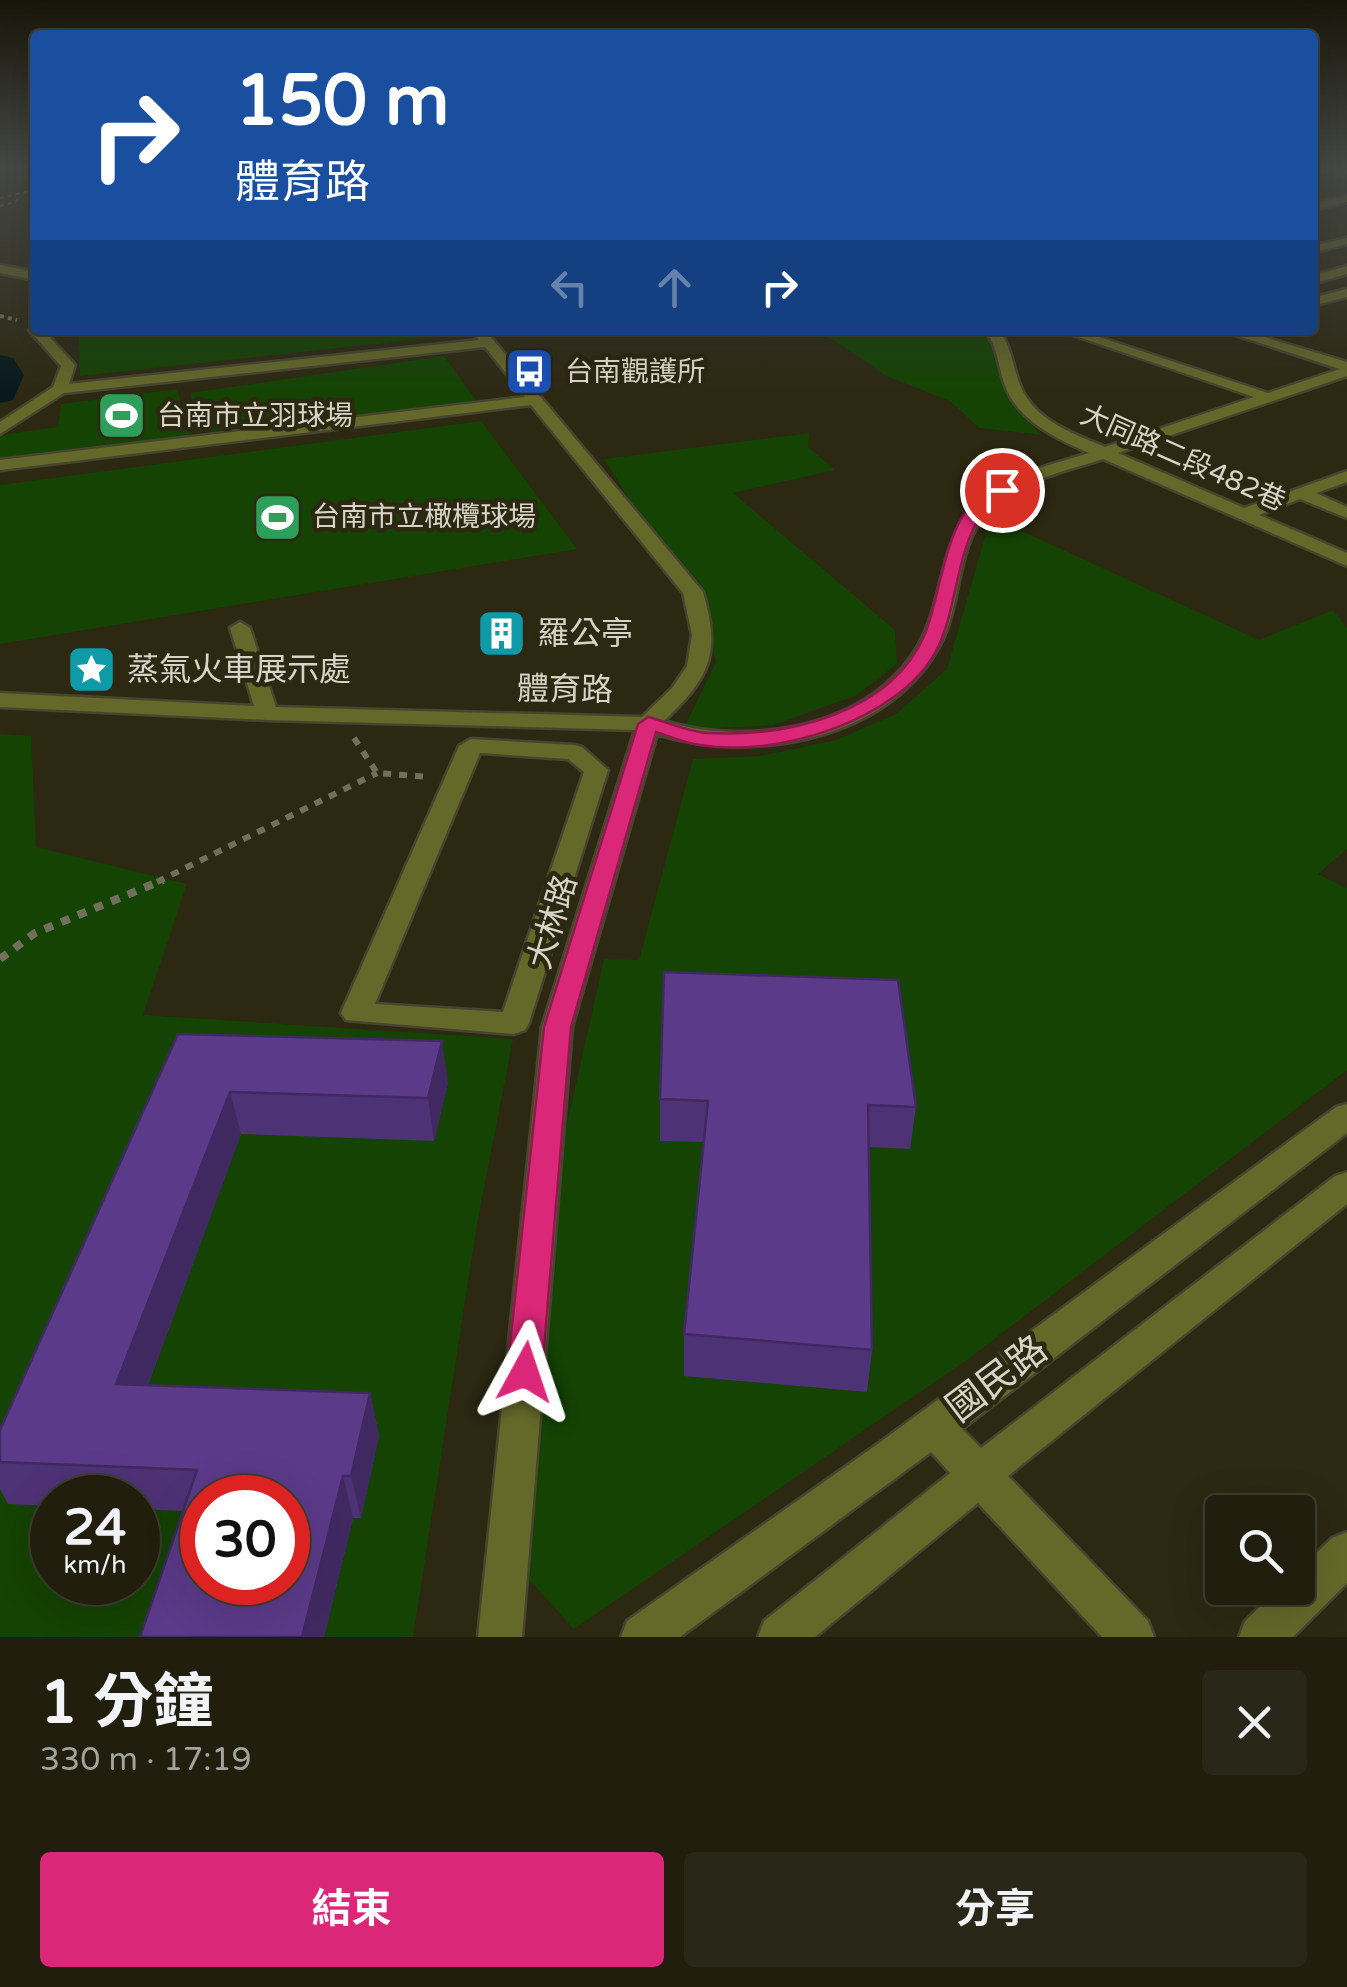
<!DOCTYPE html>
<html lang="zh-TW">
<head>
<meta charset="utf-8">
<style>
	:root { --surface:#211e0e; --page:#292717; --text:#f1f3f6; --muted:#a2a29e; --line:#3e3c2e; --accent:#db2777 }
	body { margin:0; font-family:"Varela Round","Noto Sans TC",sans-serif; background:var(--page); color:var(--text); height:100vh; display:flex; flex-direction:column; font-size:38px; white-space:nowrap }
	* { box-sizing:border-box; margin:0 }
	p { font-size:32px; color:var(--muted) }
	.icon { flex:none; width:55px; height:55px; fill:none; stroke:currentColor; stroke-width:2; stroke-linecap:round; stroke-linejoin:round }
	.map { position:relative; height:1637px; overflow:hidden }
	.drawer { display:flex; flex-direction:column; background:var(--surface); flex:1 }
	.drawer>* { flex:none }
	.banner { position:absolute; left:30px; top:30px; width:1288px; height:305px; border-radius:10px; box-shadow:0 10px 40px #0002,0 0 0 2px var(--line); background:#1a4fa0; color:#fff; overflow:hidden }
	.buttons { position:absolute; left:1205px; top:1495px; display:grid; gap:20px }
	.buttons a { display:grid; place-items:center; width:110px; height:110px; border-radius:10px; background:var(--surface); box-shadow:0 10px 40px #0002,0 0 0 2px var(--line); font-size:50px }
	.speed { position:absolute; left:30px; top:1475px; display:flex; gap:20px; font-size:50px; font-weight:700; text-align:center }
	.speed>* { display:grid; place-content:center; width:130px; height:130px; border-radius:50%; background:var(--surface); box-shadow:0 10px 40px #0002,0 0 0 2px var(--line); line-height:1 }
	.speed small { font-size:25px; font-weight:400 }
	.speed .limit { border:15px solid #d22; background:#fff; color:#111 }
	.pin { position:absolute; display:grid; place-items:center; width:85px; height:85px; color:#fff; margin:-42px; border:5px solid #fff; border-radius:50%; box-shadow:0 2px 10px #0007 }
	.me { position:absolute; width:110px; margin:-55px; rotate:5deg; stroke-linejoin:round; filter:drop-shadow(0 0 8px #0008) }
	.turn { display:flex; align-items:center; gap:35px; height:210px; padding:0 40px; font-size:45px }
	.turn .icon { width:130px; height:130px; stroke-width:2.5 }
	.turn b { display:block; font-size:70px; line-height:85px }
	.lanes { display:flex; align-items:center; height:95px; padding:0 40px; background:#0003; justify-content:center; gap:50px; direction:ltr }
	.lanes .off { opacity:.35 }
	.round { display:grid; place-items:center; flex:none; width:105px; height:105px; border-radius:10px; background:var(--page) }
	.head { display:flex; align-items:center; justify-content:space-between; height:170px; padding:0 40px }
	h1 { font-size:60px; font-weight:700; line-height:75px }
	.action { display:flex; gap:20px; margin-top:auto; padding:20px 40px }
	.action a { flex:1; height:115px; border-radius:10px; background:var(--accent); color:#fff; font-size:40px; font-weight:700; line-height:115px; text-align:center }
	.action a+a { background:var(--page); color:var(--text) }
	.map>svg:first-child { display:block }
</style>
</head>
<body>
<div class="map">
<svg width="1347" height="1637" viewBox="0 0 1347 1637">
	<rect width="100%" height="100%" fill="#2c2812"/>
	<!-- green -->
	<g fill="#144303" fill-rule="evenodd">
		<polygon points="78,330 433,330 439,337 80,376"/>
		<polygon points="848,330 987,330 1005,368 1003,386 1020,414 1042,435 979,428 950,401 886,376 834,340 808,333"/>
		<polygon points="444,356 477,402 195,433 191,393"/>
		<polygon points="177,389 191,440 0,462 0,435 58,427 61,404"/>
		<polygon points="481,421 577,549 0,644 0,485"/>
		<polygon points="809,433 808,447 835,470 733,493 895,630 897,664 855,696 773,725 683,730 716,662 702,593 651,533 604,459"/>
		<polygon points="994,518 1259,640 1333,610 1347,628 1347,849 1318,874 1347,888 1347,1070 967,1360 574,1629 524,1574 557,1169 604,959 639,960 693,759 760,756 836,740 896,714 947,669 988,526"/>
		<path d="M0,734l31,2 5,111 151,37 -44,131 370,24 -36,185 -64,413h-413zM52,1498h86v84h-86zM202,1498h86v84h-86z"/>
	</g>
	<g fill="none" stroke-linecap="round" stroke-linejoin="round">
		<!-- river -->
		<polygon fill="#07191d" fill-rule="evenodd" points="0,355 13,358 24,375 13,400 0,403"/>
		<defs>
			<g id="minor">
				<polygon points="1312,165 1347,171 1347,177 1312,170"/>
				<polygon points="1347,196 1347,202 1312,210 1312,204"/>
				<polygon points="1347,238 1347,244 1312,253 1312,246"/>
				<polygon points="0,265 35,272 35,280 0,273"/>
				<polygon points="1347,266 1347,274 1312,284 1312,276"/>
				<polygon points="1347,289 1347,297 1312,306 1312,298"/>
				<path d="M35,326v4h8l32,35 -6,19 410,-44 -8,-10h14l218,262c18,63 7,85 -39,129 90,28 224,5 263,-94 15,-38 16,-81 41,-114 28,-37 80,-47 121,-60 -33,-15 -72,-32 -85,-70 -6,-19 -7,-37 -19,-53h14c12,16 13,33 20,52 12,37 53,51 86,65l149,-50 -196,-67h20l190,63 72,-24 -120,-39h21l106,32v14l-229,77 126,55 103,-37v11l-31,11 31,14v11l-47,-19 -41,16 88,38v13l-244,-107c-40,13 -87,22 -117,55 -27,30 -25,78 -39,115 -42,108 -190,137 -290,105l-85,293 -50,610h-44l64,-610 93,-297 -368,-10 -267,-13v-14l254,13 -24,-78 10,-6 10,6 26,79 366,10 30,-29 15,-22 5,-31 -9,-42 -152,-188 -531,65v-10l525,-63 -40,-50 -421,46 -64,41v-12l53,-35 8,-21 -32,-36z"/>
				<path d="M471,739l103,6 8,2 26,23 -79,253 -4,7 -11,4 -168,-14 -5,-7 118,-267zM480,753l88,6 16,13 -81,240 -128,-8z"/>
				<polygon points="1347,1104 1347,1133 962,1429 981,1448 1335,1176 1347,1172 1347,1204 1008,1476 1148,1621 1154,1637 1102,1637 978,1503 815,1637 758,1637 764,1621 950,1473 931,1452 680,1637 621,1637 627,1621 879,1443 1336,1107"/>
				<polygon points="1347,1532 1347,1583 1293,1637 1239,1637 1245,1621 1280,1588 1298,1588 1298,1571 1332,1538"/>
			</g>
		</defs>
		<!-- minor casing -->
		<use href="#minor" stroke="#47442f" stroke-width="5"/>
		<!-- path-far3 -->
		<g stroke="#726f5c" stroke-width="2.5" stroke-dasharray="4 4" stroke-linecap="butt">
			<polyline points="0,198 31,191 32,184"/>
			<polyline points="0,206 17,201 19,195"/>
		</g>
		<!-- path-far2 -->
		<polyline stroke="#726f5c" stroke-width="4" stroke-dasharray="4 4" stroke-linecap="butt" points="0,316 17,320"/>
		<!-- path-far1 -->
		<g stroke="#726f5c" stroke-width="6" stroke-dasharray="8 8" stroke-linecap="butt">
			<polyline points="354,738 377,773 428,777"/>
			<polyline points="157,882 377,773"/>
		</g>
		<!-- path -->
		<polyline stroke="#726f5c" stroke-width="8" stroke-dasharray="9 9" stroke-linecap="butt" points="0,959 35,933 163,880"/>
		<!-- minor -->
		<use href="#minor" fill="#646829" fill-rule="evenodd"/>
	</g>
	<!-- wall -->
	<g fill="#4e3276">
		<polygon points="178,1034 448,1083 434,1141 241,1134 148,1385 370,1393 379,1436 361,1518 353,1518 324,1637 140,1637 183,1511 138,1509 138,1498 52,1498 52,1506 8,1504 0,1489 0,1430"/>
		<polygon points="660,1099 916,1107 910,1149 869,1147 872,1350 867,1392 684,1376 684,1334 704,1142 660,1141"/>
	</g>
	<!-- shaded-wall -->
	<g fill="#402960">
		<polygon points="442,1041 448,1083 434,1141 428,1098"/>
		<polygon points="230,1092 241,1134 132,1427 116,1384"/>
		<polygon points="370,1393 379,1436 361,1518 351,1476"/>
		<polygon points="343,1476 353,1518 324,1637 302,1637"/>
	</g>
	<!-- building -->
	<g fill="#5b3a89" stroke="#402960" stroke-width="2.5" fill-rule="evenodd">
		<polygon points="664,972 898,980 916,1107 868,1105 872,1350 684,1334 708,1101 660,1099"/>
		<path d="M178,1034l264,7 -14,57 -198,-6 -114,292 254,9 -19,83h-8l-41,161h-162l57,-167 -197,-8v-32zM202,1498h86v84h-86z"/>
	</g>
	<!-- sky -->
	<linearGradient id="sky" x2="0" y2="1"><stop stop-color="#18160a"/><stop offset="0.42" stop-color="#454844"/><stop offset="1" stop-color="#454844" stop-opacity="0"/></linearGradient>
	<rect width="1347" height="395" fill="url(#sky)"/>
	<!-- route -->
	<path fill="#db2777" stroke="#8e194d" stroke-width="2.5" d="M997,486l13,4c-8,8 -21,14 -28,24 -27,39 -24,95 -46,137 -38,70 -160,107 -236,94 -15,-2 -29,-8 -44,-13l-85,295 -29,345 -5,11 -12,5 -13,-5 -5,-11 37,-345 94,-303 10,-7c20,5 40,15 60,16 79,4 183,-19 217,-99 15,-37 19,-101 47,-130 7,-7 17,-12 25,-18z"/>
	<!-- icons -->
	<defs>
		<symbol id="bus-square" viewBox="-11 -11 22 22"><rect x="-9" y="-9" width="18" height="18" rx="4" fill="#1a4fb4" stroke="#2c2812"/><path d="M-5-6H5V4H4V6H2V4H-2V6H-4V4H-5ZM-3.5-4V0h7V-4ZM-3.5 1.2v1.5H-2V1.2ZM2 1.2v1.5H3.5V1.2Z" fill="#fff"/></symbol>
		<symbol id="stadium-square" viewBox="-11 -11 22 22"><rect x="-9" y="-9" width="18" height="18" rx="4" fill="#2e9e5b" stroke="#2c2812"/><path d="M0-5a6.5 5 0 1 0 0 10a6.5 5 0 1 0 0-10ZM-3.5-1.8h7v3.6h-7Z" fill="#fff"/></symbol>
		<symbol id="building-square" viewBox="-11 -11 22 22"><rect x="-9" y="-9" width="18" height="18" rx="4" fill="#0f9aa8" stroke="#2c2812"/><path d="M-4-6H4V6H1V3H-1V6H-4ZM-2.5-4.3h1.7v1.8h-1.7ZM.8-4.3h1.7v1.8H.8ZM-2.5-1h1.7V.8h-1.7ZM.8-1h1.7V.8H.8Z" fill="#fff"/></symbol>
		<symbol id="sight-square" viewBox="-11 -11 22 22"><rect x="-9" y="-9" width="18" height="18" rx="4" fill="#0f9aa8" stroke="#2c2812"/><path d="M0-6L1.8-2.2L6-1.7L2.9 1.2L3.7 5.4L0 3.3L-3.7 5.4L-2.9 1.2L-6-1.7L-1.8-2.2Z" fill="#fff"/></symbol>
	</defs>
	<g fill-rule="evenodd">
		<use href="#bus-square" x="502" y="344" width="55" height="55"/>
		<use href="#stadium-square" x="94" y="388" width="55" height="55"/>
		<use href="#stadium-square" x="250" y="490" width="55" height="55"/>
		<use href="#building-square" x="474" y="606" width="55" height="55"/>
		<use href="#sight-square" x="64" y="642" width="55" height="55"/>
	</g>
	<g text-anchor="middle" dominant-baseline="central" stroke-width="9" stroke-linejoin="round" paint-order="stroke">
		<!-- far-poi labels -->
		<g font-size="28" fill="#d7d4c7" stroke="#2c2812" text-anchor="start">
			<text x="565" y="372">台南觀護所</text>
			<text x="157" y="416">台南市立羽球場</text>
			<text x="312" y="517">台南市立橄欖球場</text>
		</g>
		<!-- far-street labels -->
		<g font-size="28" fill="#d7d4c7" stroke="#2c2812">
			<text transform="translate(1183 458) rotate(24)">大同路二段482巷</text>
		</g>
		<!-- poi labels -->
		<g font-size="32" fill="#d7d4c7" stroke="#2c2812" text-anchor="start">
			<text x="537" y="634">羅公亭</text>
			<text x="127" y="670">蒸氣火車展示處</text>
		</g>
		<!-- street labels -->
		<g font-size="32" fill="#d7d4c7" stroke="#2c2812">
			<text transform="translate(565 690) rotate(1)">體育路</text>
			<text transform="translate(553 922) rotate(-73)">大林路</text>
		</g>
		<!-- near-street labels -->
		<g font-size="38" fill="#d7d4c7" stroke="#2c2812">
			<text transform="translate(997 1379) rotate(-37)">國民路</text>
		</g>
	</g>
</svg>
<div class="buttons">
<a><svg class="icon" aria-label="search" viewBox="0 0 24 24"><circle cx="10" cy="10" r="6"/><path d="M15 15l6 6"/></svg></a>
</div>
<div class="speed"><div>24<small>km/h</small></div><div class="limit">30</div></div>
<div class="pin" style="left:1002px;top:490px;background:#d93025"><svg class="icon" aria-label="arrive" viewBox="0 0 24 24"><path d="M6 21V4h12l-3 4 3 4H6"/></svg></div>
<svg class="me" style="left:525px;top:1372px" viewBox="-20 -20 40 40"><path d="M0-17L14 15 0 8-14 15z" fill="#db2777" stroke="#fff" stroke-width="4"/></svg>
<div class="banner">
<div class="turn"><svg class="icon" aria-label="right" viewBox="0 0 24 24"><path d="M7 20v-9h11M14 6l5 5-5 5"/></svg><div><b>150 m</b>體育路</div></div>
<div class="lanes"><svg class="icon off" aria-label="left" viewBox="0 0 24 24"><path d="M17 20v-9H6M10 6l-5 5 5 5"/></svg><svg class="icon off" aria-label="ahead" viewBox="0 0 24 24"><path d="M12 20V5M6 11l6-6 6 6"/></svg><svg class="icon" aria-label="right" viewBox="0 0 24 24"><path d="M7 20v-9h11M14 6l5 5-5 5"/></svg></div>
</div>
</div>
<section class="drawer">
<div class="head"><div><h1>1 分鐘</h1><p>330 m · 17:19</p></div><a class="round"><svg class="icon" aria-label="close" viewBox="0 0 24 24"><path d="M6 6l12 12M18 6L6 18"/></svg></a></div>
<div class="action"><a>結束</a><a>分享</a></div>
</section>
</body>
</html>
